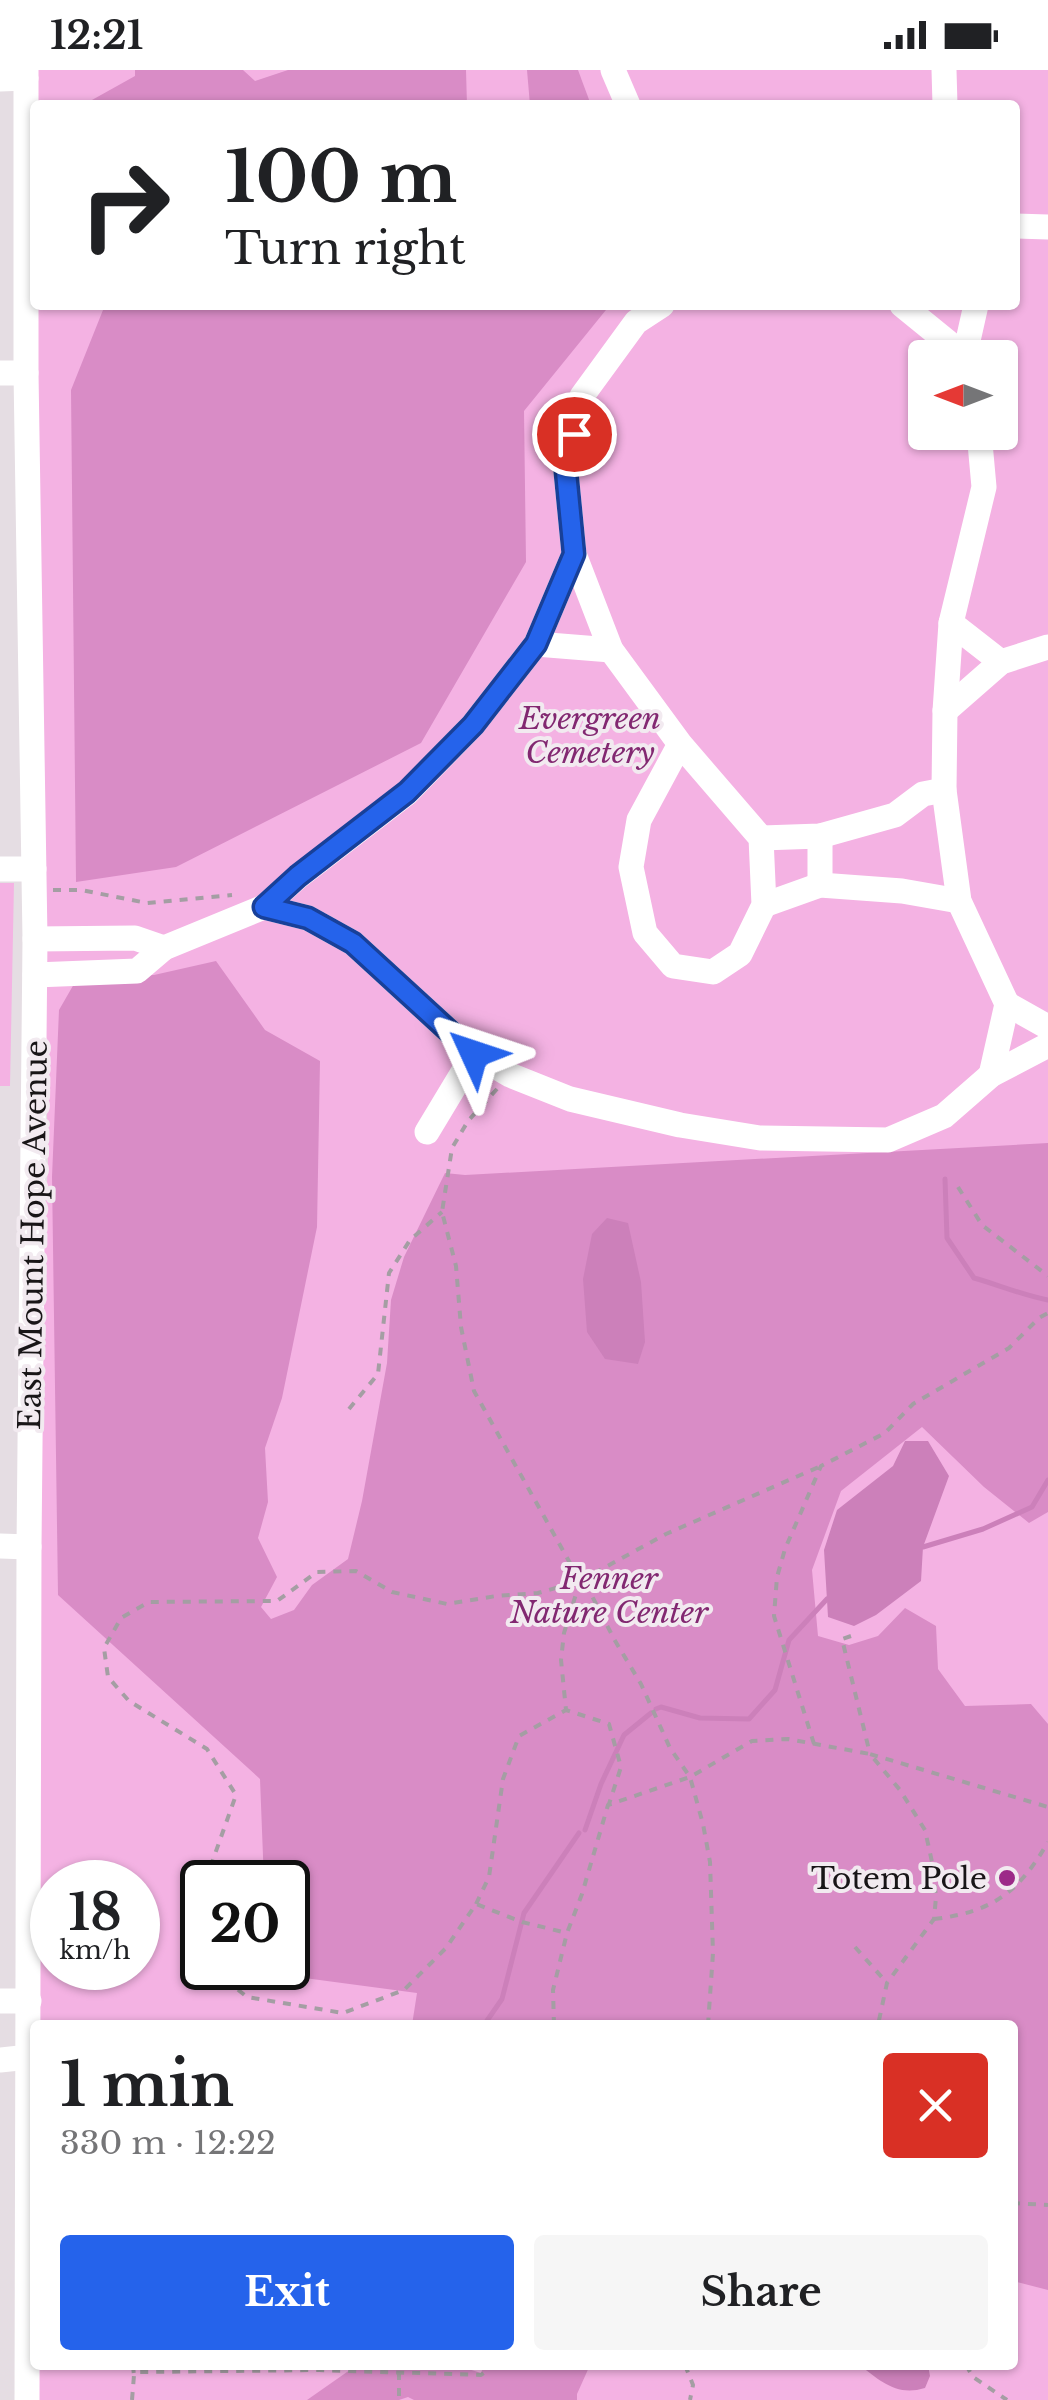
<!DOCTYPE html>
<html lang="en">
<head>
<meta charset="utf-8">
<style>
	:root { --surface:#fff; --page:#f6f6f6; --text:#202124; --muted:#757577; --accent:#2563eb }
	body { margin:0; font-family:"Libre Baskerville",serif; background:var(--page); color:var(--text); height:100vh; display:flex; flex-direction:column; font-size:38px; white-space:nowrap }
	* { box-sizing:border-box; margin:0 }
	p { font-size:32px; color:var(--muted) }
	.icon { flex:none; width:55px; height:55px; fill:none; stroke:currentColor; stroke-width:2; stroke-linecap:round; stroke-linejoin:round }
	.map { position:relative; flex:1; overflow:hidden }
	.details { position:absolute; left:30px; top:1950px; width:988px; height:350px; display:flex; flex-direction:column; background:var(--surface); border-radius:10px; box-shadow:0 2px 8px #0004 }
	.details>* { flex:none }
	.hud { position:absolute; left:30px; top:30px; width:990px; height:210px; border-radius:10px; box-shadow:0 2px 8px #0004; background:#fff; color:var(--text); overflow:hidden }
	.needle { width:65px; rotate:270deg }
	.tools { position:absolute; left:908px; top:270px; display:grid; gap:20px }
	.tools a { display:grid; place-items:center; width:110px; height:110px; border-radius:10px; background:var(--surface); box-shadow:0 2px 8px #0004; font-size:50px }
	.speed { position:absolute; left:30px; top:1790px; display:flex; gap:20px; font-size:50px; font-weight:700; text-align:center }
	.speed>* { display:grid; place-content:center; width:130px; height:130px; border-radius:50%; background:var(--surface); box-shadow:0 2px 8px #0004; line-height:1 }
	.speed small { font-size:25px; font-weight:400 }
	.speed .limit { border:5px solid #111; border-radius:15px; background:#fff; color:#111 }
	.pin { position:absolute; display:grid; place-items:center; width:85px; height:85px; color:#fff; margin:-42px; border:5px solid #fff; border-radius:50%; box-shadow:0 2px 10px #0007 }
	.me { position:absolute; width:110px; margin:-55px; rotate:312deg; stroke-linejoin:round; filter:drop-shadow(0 0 8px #0008) }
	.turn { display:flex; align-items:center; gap:35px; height:210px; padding:0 30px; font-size:45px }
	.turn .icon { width:130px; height:130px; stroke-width:2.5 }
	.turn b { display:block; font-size:70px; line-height:85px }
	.round { display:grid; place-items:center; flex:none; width:105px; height:105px; border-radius:10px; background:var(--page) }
	.head { display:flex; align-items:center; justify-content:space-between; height:170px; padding:0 30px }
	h1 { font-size:60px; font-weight:800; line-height:75px }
	.primary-button { display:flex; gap:20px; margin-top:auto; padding:20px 30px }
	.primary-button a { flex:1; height:115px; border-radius:10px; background:var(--accent); color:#fff; font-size:40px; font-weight:800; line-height:115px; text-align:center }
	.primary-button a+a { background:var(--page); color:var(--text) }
	.status { display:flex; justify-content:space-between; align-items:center; height:70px; padding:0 50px; background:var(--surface); direction:ltr }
	.status svg { height:28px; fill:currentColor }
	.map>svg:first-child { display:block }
</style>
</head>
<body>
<div class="status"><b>12:21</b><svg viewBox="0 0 49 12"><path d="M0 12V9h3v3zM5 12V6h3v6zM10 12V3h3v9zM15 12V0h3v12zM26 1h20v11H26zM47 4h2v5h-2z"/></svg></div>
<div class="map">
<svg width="1048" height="2330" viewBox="0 0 1048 2330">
	<rect width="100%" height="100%" fill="#e5dde3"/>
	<!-- green -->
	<g fill="#f4b2e3" fill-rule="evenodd">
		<path d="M26,0h1022v2330h-1018l-1,-853 19,-384zM35,35h980v200h-980zM925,288h75v74h-75zM52,1812h86v86h-86zM202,1812h86v86h-86zM35,1955h977v340h-977z"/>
		<polygon points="0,813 14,813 10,1016 0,1016"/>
	</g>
	<!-- forest -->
	<g fill="#d98cc6">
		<polygon points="135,0 243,0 255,11 288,0 466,0 467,35 83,35 135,6"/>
		<polygon points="527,0 578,0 591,35 530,35"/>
		<polygon points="105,235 610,235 524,341 526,492 421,673 176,797 76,812 71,320"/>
		<polygon points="216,891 265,960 320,991 317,1157 282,1328 265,1378 268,1432 258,1468 277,1507 261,1537 271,1549 294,1540 312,1515 348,1489 362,1431 387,1293 391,1230 404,1187 445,1103 465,1105 1048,1073 1048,1442 1029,1453 984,1417 922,1357 841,1421 812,1500 818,1566 849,1575 878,1566 905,1538 936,1556 938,1599 965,1636 1031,1634 1048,1654 1048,2220 1013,2211 1012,1955 412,1955 417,1923 267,1903 267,1898 288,1898 288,1812 264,1812 260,1709 58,1525 52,1107 59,940 78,907 154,905"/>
		<polygon points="357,2295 456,2295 481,2303 484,2295 590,2295 577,2324 577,2330 414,2330 408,2327 399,2330 307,2330"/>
	</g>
	<!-- water -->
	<g fill="#cc80ba">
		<polygon points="607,1148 628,1153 641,1212 645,1272 638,1294 605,1289 587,1262 583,1209 592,1164"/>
		<polygon points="905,1371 928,1371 949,1406 923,1477 921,1511 876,1545 854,1556 828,1547 824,1480 837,1440 893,1396"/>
		<path d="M859,2295h69l2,11 -5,12c-29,9 -45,-8 -66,-23z"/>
	</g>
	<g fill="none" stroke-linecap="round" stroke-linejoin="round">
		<!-- stream -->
		<g stroke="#cc80ba" stroke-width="5">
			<path d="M945,1109l2,59 27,40c25,7 48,17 74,22"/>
			<polyline points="923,1477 983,1459 1032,1437 1048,1410"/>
			<polyline points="656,1639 661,1637 700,1648 749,1649 775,1620 789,1570 827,1529"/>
			<polyline points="585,1760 601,1714 624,1665 651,1643"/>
			<polyline points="484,1955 502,1929 524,1843 579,1763"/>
		</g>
		<!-- path -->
		<g stroke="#a49ea3" stroke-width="4" stroke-dasharray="8 8" stroke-linecap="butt">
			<polyline points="53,820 81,820 147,833 232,825"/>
			<polyline points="497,1019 468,1051 452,1078 442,1142 456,1196 461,1257 474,1321 580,1511 591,1524 614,1569 641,1614 670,1678 690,1707 703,1754 710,1792 713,1883 708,1955"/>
			<polyline points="958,1117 982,1155 1048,1206"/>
			<polyline points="349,1339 378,1304 389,1203 410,1170 442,1142"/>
			<polyline points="580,1511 564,1563 561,1590 566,1640 609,1654 621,1697 609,1734"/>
			<polyline points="851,1566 842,1569 870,1684 1048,1737"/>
			<polyline points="814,1674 774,1546 777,1507 785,1479 821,1396 885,1363 913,1334 1009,1278 1039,1248 1048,1243"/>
			<polyline points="205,1812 236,1725 207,1679 129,1631 108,1607 104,1578 121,1548 149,1532 277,1531 317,1502 356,1501 392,1522 447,1534 496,1526 538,1523 580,1511 666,1464 821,1396"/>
			<polyline points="476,1834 489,1807 503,1709 519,1666 566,1640"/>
			<path d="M934,1849c59,-7 85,-27 114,-77"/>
			<polyline points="855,1877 887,1913"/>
			<polyline points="216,1898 217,1903 247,1927 343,1943 404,1920 446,1878 476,1834 522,1852 567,1863"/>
			<polyline points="554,1955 553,1920 567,1863 582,1824 608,1735 690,1707 752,1671 788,1669 870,1684 900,1720 925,1760 932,1792 936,1827 934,1849 887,1913 878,1955"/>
			<polyline points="1012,2133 1048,2135"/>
			<polyline points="133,2295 134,2306"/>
			<polyline points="685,2295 693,2315 690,2330"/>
			<polyline points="966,2295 973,2307 1007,2330"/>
			<polyline points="399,2302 399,2330"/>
			<polyline points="132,2330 134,2305 140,2302 319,2300 481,2305 494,2295"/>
		</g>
		<!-- minor -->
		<g stroke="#fff" stroke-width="25">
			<polyline points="26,0 26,303 35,869 29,1477 27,2330"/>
			<polyline points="613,0 628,35"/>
			<polyline points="944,0 945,35"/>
			<polyline points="0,9 26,8"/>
			<polyline points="1015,156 1048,157"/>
			<polyline points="902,235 961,283 962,288"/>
			<polyline points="961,283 967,275 976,235"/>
			<polyline points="0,303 26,303"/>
			<polyline points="979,362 984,417 951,553 945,641 944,720 959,831 1007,934 991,1005"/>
			<polyline points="574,484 611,580 680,674 639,750 631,797 645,863 673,896 713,902 740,884 764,835 761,768 680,674"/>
			<polyline points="951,553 1001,592"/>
			<polyline points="536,574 611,580"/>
			<polyline points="945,641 1001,592 1048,577"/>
			<polyline points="820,766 820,815"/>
			<polyline points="761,768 820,766 895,745 923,724 944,720"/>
			<polyline points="0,799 34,799"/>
			<polyline points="764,835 820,815 902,821 959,831"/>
			<polyline points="264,837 299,806 407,723 473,655 536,574 574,484 566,402 582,326 636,252 662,235"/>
			<polyline points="35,869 135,868 164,878"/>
			<polyline points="35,905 137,901 164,878 264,837 308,848 353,873 474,984 510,1005 570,1029 680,1055 760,1068 888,1070 944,1046 991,1005 1048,975"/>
			<polyline points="1007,934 1048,957"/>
			<polyline points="427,1062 474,984"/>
			<polyline points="0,1476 29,1477"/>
			<polyline points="0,1931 29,1931"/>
			<polyline points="0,1990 29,1987"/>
		</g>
	</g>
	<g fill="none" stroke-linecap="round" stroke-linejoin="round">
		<defs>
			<polyline id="route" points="474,984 353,873 308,848 264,837 298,806 407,722 473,655 536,574 574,484 566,402 574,364"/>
		</defs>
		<!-- route casing -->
		<use href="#route" stroke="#184099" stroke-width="25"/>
		<!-- route -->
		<use href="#route" stroke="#2563eb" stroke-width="18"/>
	</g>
	<!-- markers -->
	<circle fill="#9c2a88" stroke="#f2eaf0" stroke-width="4" cx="1007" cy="1808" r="10"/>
	<g text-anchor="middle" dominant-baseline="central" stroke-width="8" stroke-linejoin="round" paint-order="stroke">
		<!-- park labels -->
		<g font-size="30" font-style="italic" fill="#822871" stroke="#f2eaf0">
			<text x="590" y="648">Evergreen<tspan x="590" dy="34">Cemetery</tspan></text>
			<text x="609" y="1508">Fenner<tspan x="609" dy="34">Nature Center</tspan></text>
		</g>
		<!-- street labels -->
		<g font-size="30" fill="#181517" stroke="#f2eaf0">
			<text transform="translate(33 1165) rotate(-89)">East Mount Hope Avenue</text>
		</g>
		<!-- poi labels -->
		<g font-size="30" fill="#181517" stroke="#f2eaf0" text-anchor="end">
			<text x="987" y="1808">Totem Pole</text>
		</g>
	</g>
</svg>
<div class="tools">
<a><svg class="needle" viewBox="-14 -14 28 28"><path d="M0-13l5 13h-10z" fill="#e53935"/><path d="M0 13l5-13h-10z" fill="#757577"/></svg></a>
</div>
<div class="speed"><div>18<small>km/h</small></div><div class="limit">20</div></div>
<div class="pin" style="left:574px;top:364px;background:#d93025"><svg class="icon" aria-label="arrive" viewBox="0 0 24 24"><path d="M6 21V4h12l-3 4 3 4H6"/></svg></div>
<svg class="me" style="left:474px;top:984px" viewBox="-20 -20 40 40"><path d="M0-17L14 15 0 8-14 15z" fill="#2563eb" stroke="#fff" stroke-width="4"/></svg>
<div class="hud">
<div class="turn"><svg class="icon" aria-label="right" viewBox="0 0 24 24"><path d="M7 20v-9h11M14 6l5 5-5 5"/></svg><div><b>100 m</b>Turn right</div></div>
</div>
<section class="details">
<div class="head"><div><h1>1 min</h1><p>330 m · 12:22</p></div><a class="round" style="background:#d93025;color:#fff"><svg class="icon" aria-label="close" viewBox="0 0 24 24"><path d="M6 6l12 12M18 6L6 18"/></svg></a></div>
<div class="primary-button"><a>Exit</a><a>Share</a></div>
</section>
</div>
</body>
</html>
